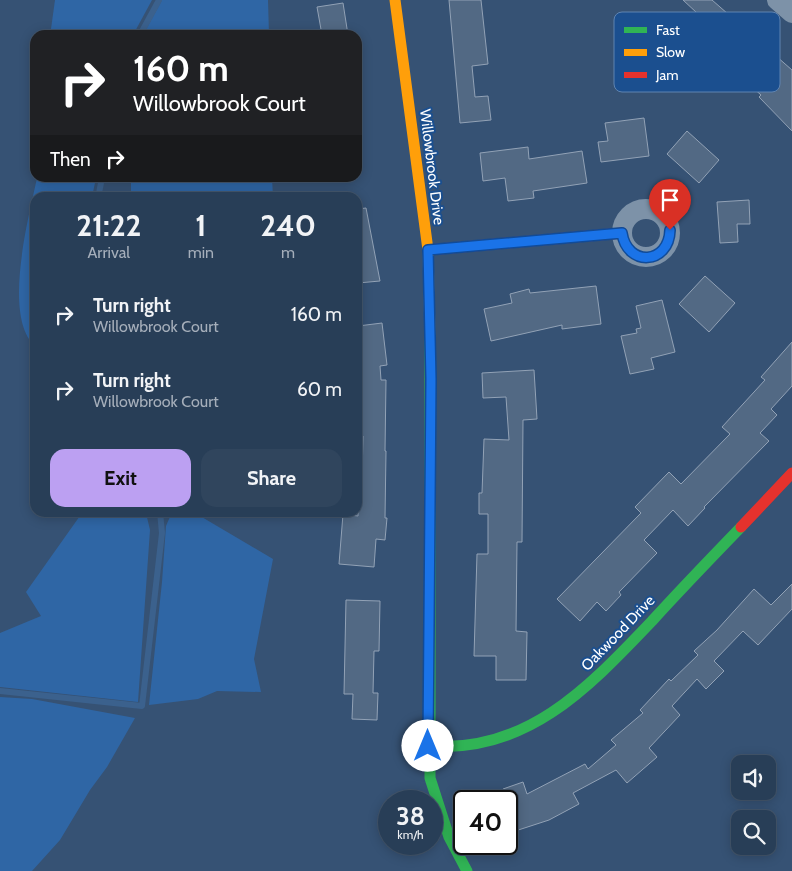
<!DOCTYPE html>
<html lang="en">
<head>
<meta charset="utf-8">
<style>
	:root { --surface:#283e57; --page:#30455d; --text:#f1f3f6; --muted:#a5aeba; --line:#44576d; --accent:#bca0f2 }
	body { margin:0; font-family:Cabin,sans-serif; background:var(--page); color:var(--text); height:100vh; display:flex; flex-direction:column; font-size:19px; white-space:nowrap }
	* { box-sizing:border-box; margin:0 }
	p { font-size:16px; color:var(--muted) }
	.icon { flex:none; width:28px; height:28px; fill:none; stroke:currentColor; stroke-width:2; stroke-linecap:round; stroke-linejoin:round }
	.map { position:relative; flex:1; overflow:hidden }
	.drawer { position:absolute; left:30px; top:192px; width:332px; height:325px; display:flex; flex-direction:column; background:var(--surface); border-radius:15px; box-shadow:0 2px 12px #0003,0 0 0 1px var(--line) }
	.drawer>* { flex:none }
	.guide { position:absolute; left:30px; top:30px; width:332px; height:152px; border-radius:15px; box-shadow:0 2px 12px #0003,0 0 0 1px var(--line); background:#202124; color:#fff; overflow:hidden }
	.fabs { position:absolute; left:731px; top:755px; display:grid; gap:10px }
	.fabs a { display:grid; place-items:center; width:45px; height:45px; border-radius:10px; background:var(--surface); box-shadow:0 2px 12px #0003,0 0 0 1px var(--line); font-size:25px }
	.speed { position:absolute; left:378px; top:790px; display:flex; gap:10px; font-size:25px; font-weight:700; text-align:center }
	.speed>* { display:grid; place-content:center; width:65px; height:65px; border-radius:50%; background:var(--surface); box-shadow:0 2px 12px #0003,0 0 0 1px var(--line); line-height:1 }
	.speed small { font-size:12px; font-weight:400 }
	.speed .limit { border:2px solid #111; border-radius:8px; background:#fff; color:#111 }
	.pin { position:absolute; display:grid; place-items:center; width:42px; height:42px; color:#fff; margin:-51px -21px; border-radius:50% 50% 50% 0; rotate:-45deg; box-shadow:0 0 5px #0007 }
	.pin .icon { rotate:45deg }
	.me { position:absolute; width:55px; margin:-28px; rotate:0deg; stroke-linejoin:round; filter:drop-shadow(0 0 4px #0008) }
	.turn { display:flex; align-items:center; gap:18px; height:105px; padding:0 20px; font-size:22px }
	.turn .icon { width:65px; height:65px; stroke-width:2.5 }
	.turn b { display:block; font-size:35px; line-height:42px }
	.then { display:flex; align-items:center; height:48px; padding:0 20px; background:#0003; gap:10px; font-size:19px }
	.eta { display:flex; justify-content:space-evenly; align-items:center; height:85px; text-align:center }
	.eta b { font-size:30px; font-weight:700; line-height:35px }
	.action { display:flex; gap:10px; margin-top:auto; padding:10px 20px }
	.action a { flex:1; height:58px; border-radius:15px; background:var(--accent); color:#111; font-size:20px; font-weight:700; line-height:58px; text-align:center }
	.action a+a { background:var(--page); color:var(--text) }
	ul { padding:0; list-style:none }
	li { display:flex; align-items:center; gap:15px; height:75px; padding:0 20px }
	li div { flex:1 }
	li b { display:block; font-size:19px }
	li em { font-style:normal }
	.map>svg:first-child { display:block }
</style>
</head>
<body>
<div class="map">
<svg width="792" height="871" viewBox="0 0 792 871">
	<rect width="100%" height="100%" fill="#365274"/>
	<!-- green -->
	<g fill="#2f66a5">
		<polygon points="55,0 152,0 133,35 60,35 51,29"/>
		<polygon points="162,0 268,0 269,35 143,35"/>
		<path d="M37,178h59l-4,19 -57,1v148c-33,-29 -6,-130 2,-168z"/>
		<polygon points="131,178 272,178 273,197 131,197"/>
		<polygon points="172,512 195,513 273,559 254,659 261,692 217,691 198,699 149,705 162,582 166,526"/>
		<polygon points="82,513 146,513 150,530 138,702 0,687 0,633 41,616 26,592"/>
		<polygon points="0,697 32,699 135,718 107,767 90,790 60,840 32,871 0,871"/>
	</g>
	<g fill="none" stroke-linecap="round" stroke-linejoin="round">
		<!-- stream -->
		<g stroke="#3b618d" stroke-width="6">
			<polyline points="140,35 159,0"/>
			<polyline points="98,198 102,178"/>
			<polyline points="0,691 142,706 162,533 160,512"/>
		</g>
	</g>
	<!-- building -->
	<g fill="#526984" stroke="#92a2b6">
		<polygon points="449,0 481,0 488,64 472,66 475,97 488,96 491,120 460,123"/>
		<polygon points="683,0 712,0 792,70 792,131 759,97 761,95 720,58 724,54 689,22 697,13"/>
		<polygon points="343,3 348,35 322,35 317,7"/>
		<polygon points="644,118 649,156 601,162 598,142 608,141 605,123"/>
		<polygon points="687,131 719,160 699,183 667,154"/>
		<polygon points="528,147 529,159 582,151 587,183 533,191 534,198 508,201 505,178 483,181 480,153"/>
		<polygon points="749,200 750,224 737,224 738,242 720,243 717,202"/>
		<polygon points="366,208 380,281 358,283 358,209"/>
		<polygon points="705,276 735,303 709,332 679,304"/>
		<polygon points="596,286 601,324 562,329 562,325 491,341 484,309 512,303 510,294 529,289 530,293"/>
		<polygon points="662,300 675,352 651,358 654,369 630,374 621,336 637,333 636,329 641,328 636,306"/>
		<polygon points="382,323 387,365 380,366 381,380 386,380 385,451 386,451 385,518 387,518 385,540 376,539 374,567 339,564 343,514 358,516 358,476 362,476 363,436 358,436 358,352 361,352 358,326"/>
		<polygon points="792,342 792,386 771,409 777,415 760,433 769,441 704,507 705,508 688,526 673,510 644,540 657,553 619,592 621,595 606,611 597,602 580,621 557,599 641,513 635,507 669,472 681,484 730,434 722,427 765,380 761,377"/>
		<polygon points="534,370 537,419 523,420 522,542 517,542 516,631 527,632 526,680 496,680 496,656 474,656 477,554 488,554 488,514 479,514 479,493 482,493 484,439 509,440 506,397 483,398 482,373"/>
		<polygon points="792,584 792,609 758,645 743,631 714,661 724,671 706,689 697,679 672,706 680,715 649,748 657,757 627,783 616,770 573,793 579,804 549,820 506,834 506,800 503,789 523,782 527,794 585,764 588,769 616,745 611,740 643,713 640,710 669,679 671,681 698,655 694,651 717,630 754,589 771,605"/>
		<polygon points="346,600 380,601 379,651 374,651 373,693 378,693 377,720 352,719 353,694 344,694"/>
	</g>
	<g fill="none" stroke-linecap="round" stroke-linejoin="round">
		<!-- street -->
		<g stroke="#7d92a8" stroke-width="20">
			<polyline points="777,0 792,13"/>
			<circle cx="646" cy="233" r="24"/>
		</g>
		<!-- fast -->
		<g stroke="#30b455" stroke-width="11">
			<polyline points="430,334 430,778 449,837 467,871"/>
			<path d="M428,746c99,8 161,-59 224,-125 29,-32 59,-63 89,-94"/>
		</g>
		<!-- slow -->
		<polyline stroke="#ff9f0a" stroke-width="11" points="395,0 428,250 430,334"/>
		<!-- jam -->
		<g stroke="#e5322d" stroke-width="11">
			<polyline points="428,250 622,233"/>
			<polyline points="741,527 792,473"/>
		</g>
	</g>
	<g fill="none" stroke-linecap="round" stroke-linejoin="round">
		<defs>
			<path id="route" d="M428,746l3,-367 -3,-129 194,-17c5,34 47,32 48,-3"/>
		</defs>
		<!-- route casing -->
		<use href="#route" stroke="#114b97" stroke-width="12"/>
		<!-- route -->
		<use href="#route" stroke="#1a73e8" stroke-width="9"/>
	</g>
	<g text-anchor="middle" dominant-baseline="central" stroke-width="4" stroke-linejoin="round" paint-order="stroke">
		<!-- street labels -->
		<g font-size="15" fill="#fff" stroke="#1b4f8f">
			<text transform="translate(432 167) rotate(83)">Willowbrook Drive</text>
			<text transform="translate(618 633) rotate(-46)">Oakwood Drive</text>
		</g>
	</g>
	<!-- legend -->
	<rect x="614" y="12" width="166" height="80" rx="8" fill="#1b4f8f" stroke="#5f84b1" stroke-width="1"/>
	<rect x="624" y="27" width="23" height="6" fill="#30b455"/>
	<rect x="624" y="49" width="23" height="7" fill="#ff9f0a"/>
	<rect x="624" y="72" width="23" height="6" fill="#e5322d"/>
	<g font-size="14" fill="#fff">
		<text x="656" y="35">Fast</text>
		<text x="656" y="57">Slow</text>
		<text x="656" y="80">Jam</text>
	</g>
</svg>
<div class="fabs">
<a><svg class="icon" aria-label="sound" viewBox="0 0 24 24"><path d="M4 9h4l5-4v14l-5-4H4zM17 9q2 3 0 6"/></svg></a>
<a><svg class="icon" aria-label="search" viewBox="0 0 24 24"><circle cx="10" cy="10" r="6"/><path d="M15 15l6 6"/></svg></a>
</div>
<div class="speed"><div>38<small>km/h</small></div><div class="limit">40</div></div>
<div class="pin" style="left:670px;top:230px;background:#d93025"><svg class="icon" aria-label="arrive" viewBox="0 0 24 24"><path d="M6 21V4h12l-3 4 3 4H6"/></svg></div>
<svg class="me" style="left:428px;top:746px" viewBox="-20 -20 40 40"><circle r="19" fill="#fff"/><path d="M0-13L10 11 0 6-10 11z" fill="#1a73e8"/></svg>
<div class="guide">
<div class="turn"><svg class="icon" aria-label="right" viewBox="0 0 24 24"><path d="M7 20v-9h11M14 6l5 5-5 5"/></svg><div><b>160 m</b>Willowbrook Court</div></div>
<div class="then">Then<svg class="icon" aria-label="right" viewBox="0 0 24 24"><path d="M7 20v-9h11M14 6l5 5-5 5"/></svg></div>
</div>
<section class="drawer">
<div class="eta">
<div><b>21:22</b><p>Arrival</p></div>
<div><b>1</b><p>min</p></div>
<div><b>240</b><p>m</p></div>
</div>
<ul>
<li><svg class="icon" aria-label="right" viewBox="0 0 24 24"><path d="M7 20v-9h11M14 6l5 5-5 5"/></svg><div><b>Turn right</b><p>Willowbrook Court</p></div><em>160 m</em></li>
<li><svg class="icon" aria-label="right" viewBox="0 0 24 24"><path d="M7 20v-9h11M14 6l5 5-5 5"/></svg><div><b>Turn right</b><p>Willowbrook Court</p></div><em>60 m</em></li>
</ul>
<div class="action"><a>Exit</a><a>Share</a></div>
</section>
</div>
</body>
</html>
